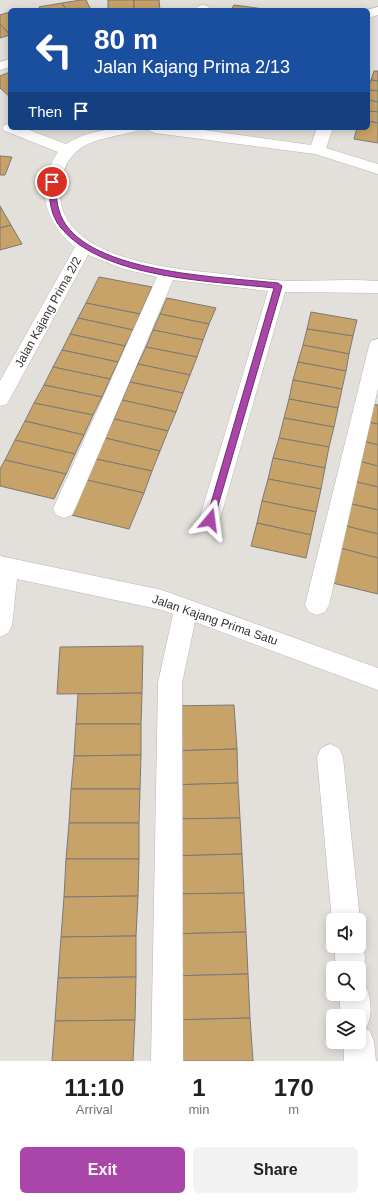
<!DOCTYPE html>
<html lang="en">
<head>
<meta charset="utf-8">
<style>
	:root { --surface:#fff; --page:#f2f2f2; --text:#202124; --muted:#757577; --accent:#aa45aa }
	body { margin:0; font-family:Helvetica,sans-serif; background:var(--page); color:var(--text); height:100vh; display:flex; flex-direction:column; font-size:15px; white-space:nowrap }
	* { box-sizing:border-box; margin:0 }
	p { font-size:13px; color:var(--muted) }
	.icon { flex:none; width:22px; height:22px; fill:none; stroke:currentColor; stroke-width:2; stroke-linecap:round; stroke-linejoin:round }
	.map { position:relative; height:1061px; overflow:hidden }
	.sheet { display:flex; flex-direction:column; background:var(--surface); flex:1 }
	.sheet>* { flex:none }
	.banner { position:absolute; left:8px; top:8px; width:362px; height:122px; border-radius:6px; box-shadow:0 2px 10px #0003; background:#1a4fa0; color:#fff; overflow:hidden }
	.buttons { position:absolute; left:326px; top:913px; display:grid; gap:8px }
	.buttons a { display:grid; place-items:center; width:40px; height:40px; border-radius:6px; background:var(--surface); box-shadow:0 2px 10px #0003; font-size:20px }
	.pin { position:absolute; display:grid; place-items:center; width:34px; height:34px; color:#fff; margin:-17px; border:2px solid #fff; border-radius:50%; box-shadow:0 1px 4px #0007 }
	.me { position:absolute; width:44px; margin:-22px; rotate:16deg; stroke-linejoin:round; filter:drop-shadow(0 0 3px #0008) }
	.turn { display:flex; align-items:center; gap:14px; height:84px; padding:0 20px; font-size:18px }
	.turn .icon { width:52px; height:52px; stroke-width:2.5 }
	.turn b { display:block; font-size:28px; line-height:34px }
	.then { display:flex; align-items:center; height:38px; padding:0 20px; background:#0003; gap:8px; font-size:15px }
	.eta { display:flex; justify-content:space-evenly; align-items:center; height:68px; text-align:center }
	.eta b { font-size:24px; font-weight:700; line-height:28px }
	.action { display:flex; gap:8px; margin-top:auto; padding:8px 20px }
	.action a { flex:1; height:46px; border-radius:6px; background:var(--accent); color:#fff; font-size:16px; font-weight:700; line-height:46px; text-align:center }
	.action a+a { background:var(--page); color:var(--text) }
	.map>svg:first-child { display:block }
</style>
</head>
<body>
<div class="map">
<svg width="378" height="1061" viewBox="0 0 378 1061">
	<rect width="100%" height="100%" fill="#e3e0db"/>
	<!-- building -->
	<g fill="#c8a369" stroke="#7c7975">
		<polygon points="81,0 86,0 91,10 66,10 62,3"/>
		<rect x="108" y="0" width="26" height="10"/>
		<polygon points="134,0 159,0 160,10 134,10"/>
		<polygon points="62,3 66,10 41,10 39,7"/>
		<polygon points="234,5 272,10 231,10"/>
		<polygon points="10,12 10,35 0,24 0,15"/>
		<polygon points="0,24 10,35 0,38"/>
		<polygon points="374,71 378,71 378,81 371,80"/>
		<polygon points="10,72 10,97 0,88 0,76"/>
		<polygon points="371,80 378,81 378,91 368,90"/>
		<polygon points="368,90 378,91 378,102 368,100"/>
		<polygon points="368,100 378,102 378,112 368,111"/>
		<polygon points="368,111 378,112 378,123 368,121"/>
		<polygon points="368,121 378,123 378,143 354,139 357,128 368,128"/>
		<polygon points="0,156 12,157 5,175 0,175"/>
		<polygon points="0,206 11,225 0,228"/>
		<polygon points="11,225 22,244 0,250 0,228"/>
		<polygon points="99,277 152,287 140,314 86,303"/>
		<polygon points="167,298 216,308 209,324 160,314"/>
		<polygon points="86,303 140,314 133,330 78,318"/>
		<polygon points="311,312 357,320 353,336 307,329"/>
		<polygon points="160,314 209,324 203,340 153,330"/>
		<polygon points="78,318 133,330 125,346 70,334"/>
		<polygon points="307,329 353,336 349,354 303,345"/>
		<polygon points="153,330 203,340 197,357 146,347"/>
		<polygon points="70,334 125,346 118,362 62,350"/>
		<polygon points="303,345 349,354 346,371 298,362"/>
		<polygon points="146,347 197,357 190,375 138,364"/>
		<polygon points="62,350 118,362 110,379 53,367"/>
		<polygon points="298,362 346,371 342,389 293,380"/>
		<polygon points="138,364 190,375 183,393 130,382"/>
		<polygon points="53,367 110,379 102,397 44,385"/>
		<polygon points="293,380 342,389 338,408 289,399"/>
		<polygon points="130,382 183,393 176,412 122,400"/>
		<polygon points="44,385 102,397 93,415 34,403"/>
		<polygon points="289,399 338,408 334,427 284,418"/>
		<polygon points="122,400 176,412 168,431 114,419"/>
		<polygon points="34,403 93,415 84,435 25,421"/>
		<polygon points="368,403 378,405 378,424 363,421"/>
		<polygon points="284,418 334,427 329,447 279,438"/>
		<polygon points="114,419 168,431 160,451 105,438"/>
		<polygon points="25,421 84,435 75,454 15,440"/>
		<polygon points="363,421 378,424 378,445 359,440"/>
		<polygon points="105,438 160,451 152,471 96,459"/>
		<polygon points="279,438 329,447 325,468 273,458"/>
		<polygon points="15,440 75,454 66,474 5,460"/>
		<polygon points="359,440 378,445 378,466 354,460"/>
		<polygon points="273,458 325,468 321,489 268,479"/>
		<polygon points="96,459 152,471 144,493 87,480"/>
		<polygon points="5,460 66,474 54,499 0,486 0,469"/>
		<polygon points="354,460 378,466 378,487 349,480"/>
		<polygon points="268,479 321,489 316,512 262,501"/>
		<polygon points="87,480 144,493 129,529 71,515"/>
		<polygon points="349,480 378,487 378,510 343,502"/>
		<polygon points="262,501 316,512 311,535 257,523"/>
		<polygon points="343,502 378,510 378,534 338,524"/>
		<polygon points="257,523 311,535 306,558 251,546"/>
		<polygon points="338,524 378,534 378,558 332,546"/>
		<polygon points="332,546 378,558 378,594 324,581"/>
		<polygon points="143,646 142,693 57,694 60,647"/>
		<polygon points="142,693 141,724 76,724 78,694"/>
		<polygon points="234,705 237,749 168,751 167,706"/>
		<polygon points="76,724 141,724 141,755 74,756"/>
		<polygon points="237,749 238,783 168,785 168,751"/>
		<polygon points="141,755 140,789 71,789 74,756"/>
		<polygon points="238,783 240,818 168,819 168,785"/>
		<polygon points="71,789 140,789 139,823 69,823"/>
		<polygon points="240,818 242,854 168,856 168,819"/>
		<polygon points="69,823 139,823 139,859 66,859"/>
		<polygon points="242,854 244,893 168,894 168,856"/>
		<polygon points="66,859 139,859 138,896 64,897"/>
		<polygon points="244,893 246,932 168,934 168,894"/>
		<polygon points="138,896 136,936 61,937 64,897"/>
		<polygon points="246,932 248,974 169,976 168,934"/>
		<polygon points="136,936 136,977 58,978 61,937"/>
		<polygon points="248,974 250,1018 169,1020 169,976"/>
		<polygon points="136,977 135,1020 55,1021 58,978"/>
		<polygon points="250,1018 253,1061 169,1061 169,1020"/>
		<polygon points="135,1020 133,1061 52,1061 55,1021"/>
	</g>
	<g fill="none" stroke-linecap="round" stroke-linejoin="round">
		<defs>
			<g id="minor">
				<polygon points="203,5 208,6 210,10 196,10 198,6"/>
				<polygon points="378,7 378,15 368,18 367,10"/>
				<polygon points="10,59 10,67 0,70 0,62"/>
				<path d="M10,123v5h14l42,16c23,-14 47,-16 74,-16l-3,3c-35,9 -68,8 -76,51 -13,75 105,86 154,91 25,3 50,7 75,8 30,0 59,-2 88,0v12l-93,-1 -67,234 -8,3 -8,-3 -3,-6 69,-229 -95,-11 -98,229 -3,6 -8,3 -8,-3 -3,-6 104,-232 -33,-8 -36,-14 -81,149 -7,2v-25l75,-134c-31,-26 -41,-60 -17,-95l-53,-21 -3,-3 3,-3z"/>
				<polygon points="147,128 189,128 311,145 317,128 333,128 326,148 378,164 378,174 315,154 155,133 150,131"/>
				<polygon points="378,339 378,388 329,605 325,612 317,615 309,612 305,605 369,346 371,341"/>
				<polygon points="0,556 162,590 378,668 378,690 195,622 182,683 183,1061 151,1061 158,683 173,614 162,610 17,579 12,626 8,633 0,637"/>
				<polygon points="330,744 339,748 343,757 360,920 359,923 359,920 333,920 333,923 332,920 317,757 321,748"/>
				<path d="M359,936c7,13 8,28 2,42l-2,1v-11h-23l-2,-22h25z"/>
				<path d="M359,981l6,2c6,15 8,29 2,44l-4,1 7,3 4,11 2,19h-32v-19h15v-26h-18l-2,-22h20z"/>
			</g>
		</defs>
		<!-- minor casing -->
		<use href="#minor" stroke="#b9b6b1" stroke-width="1"/>
		<!-- minor -->
		<use href="#minor" fill="#fff" fill-rule="evenodd"/>
	</g>
	<!-- route -->
	<path fill="#aa45aa" stroke="#6e2d6e" d="M52,180l3,2c1,15 2,30 11,43 35,49 157,52 212,58l4,3 -69,237h-6l-1,-3 68,-232c-62,-7 -171,-9 -213,-60 -11,-13 -12,-30 -12,-46z"/>
	<g text-anchor="middle" dominant-baseline="central" stroke-width="3.5" stroke-linejoin="round" paint-order="stroke">
		<!-- street labels -->
		<g font-size="12" fill="#353432" stroke="#fff">
			<text transform="translate(48 312) rotate(-61)">Jalan Kajang Prima 2/2</text>
			<text transform="translate(215 620) rotate(19)">Jalan Kajang Prima Satu</text>
		</g>
	</g>
</svg>
<div class="buttons">
<a><svg class="icon" aria-label="sound" viewBox="0 0 24 24"><path d="M4 9h4l5-4v14l-5-4H4zM17 9q2 3 0 6"/></svg></a>
<a><svg class="icon" aria-label="search" viewBox="0 0 24 24"><circle cx="10" cy="10" r="6"/><path d="M15 15l6 6"/></svg></a>
<a><svg class="icon" aria-label="layers" viewBox="0 0 24 24"><path d="M12 4l9 5-9 5-9-5zM3 14l9 5 9-5"/></svg></a>
</div>
<div class="pin" style="left:52px;top:182px;background:#d93025"><svg class="icon" aria-label="arrive" viewBox="0 0 24 24"><path d="M6 21V4h12l-3 4 3 4H6"/></svg></div>
<svg class="me" style="left:210px;top:520px" viewBox="-20 -20 40 40"><path d="M0-17L14 15 0 8-14 15z" fill="#aa45aa" stroke="#fff" stroke-width="4"/></svg>
<div class="banner">
<div class="turn"><svg class="icon" aria-label="left" viewBox="0 0 24 24"><path d="M17 20v-9H6M10 6l-5 5 5 5"/></svg><div><b>80 m</b>Jalan Kajang Prima 2/13</div></div>
<div class="then">Then<svg class="icon" aria-label="arrive" viewBox="0 0 24 24"><path d="M6 21V4h12l-3 4 3 4H6"/></svg></div>
</div>
</div>
<section class="sheet">
<div class="eta">
<div><b>11:10</b><p>Arrival</p></div>
<div><b>1</b><p>min</p></div>
<div><b>170</b><p>m</p></div>
</div>
<div class="action"><a>Exit</a><a>Share</a></div>
</section>
</body>
</html>
